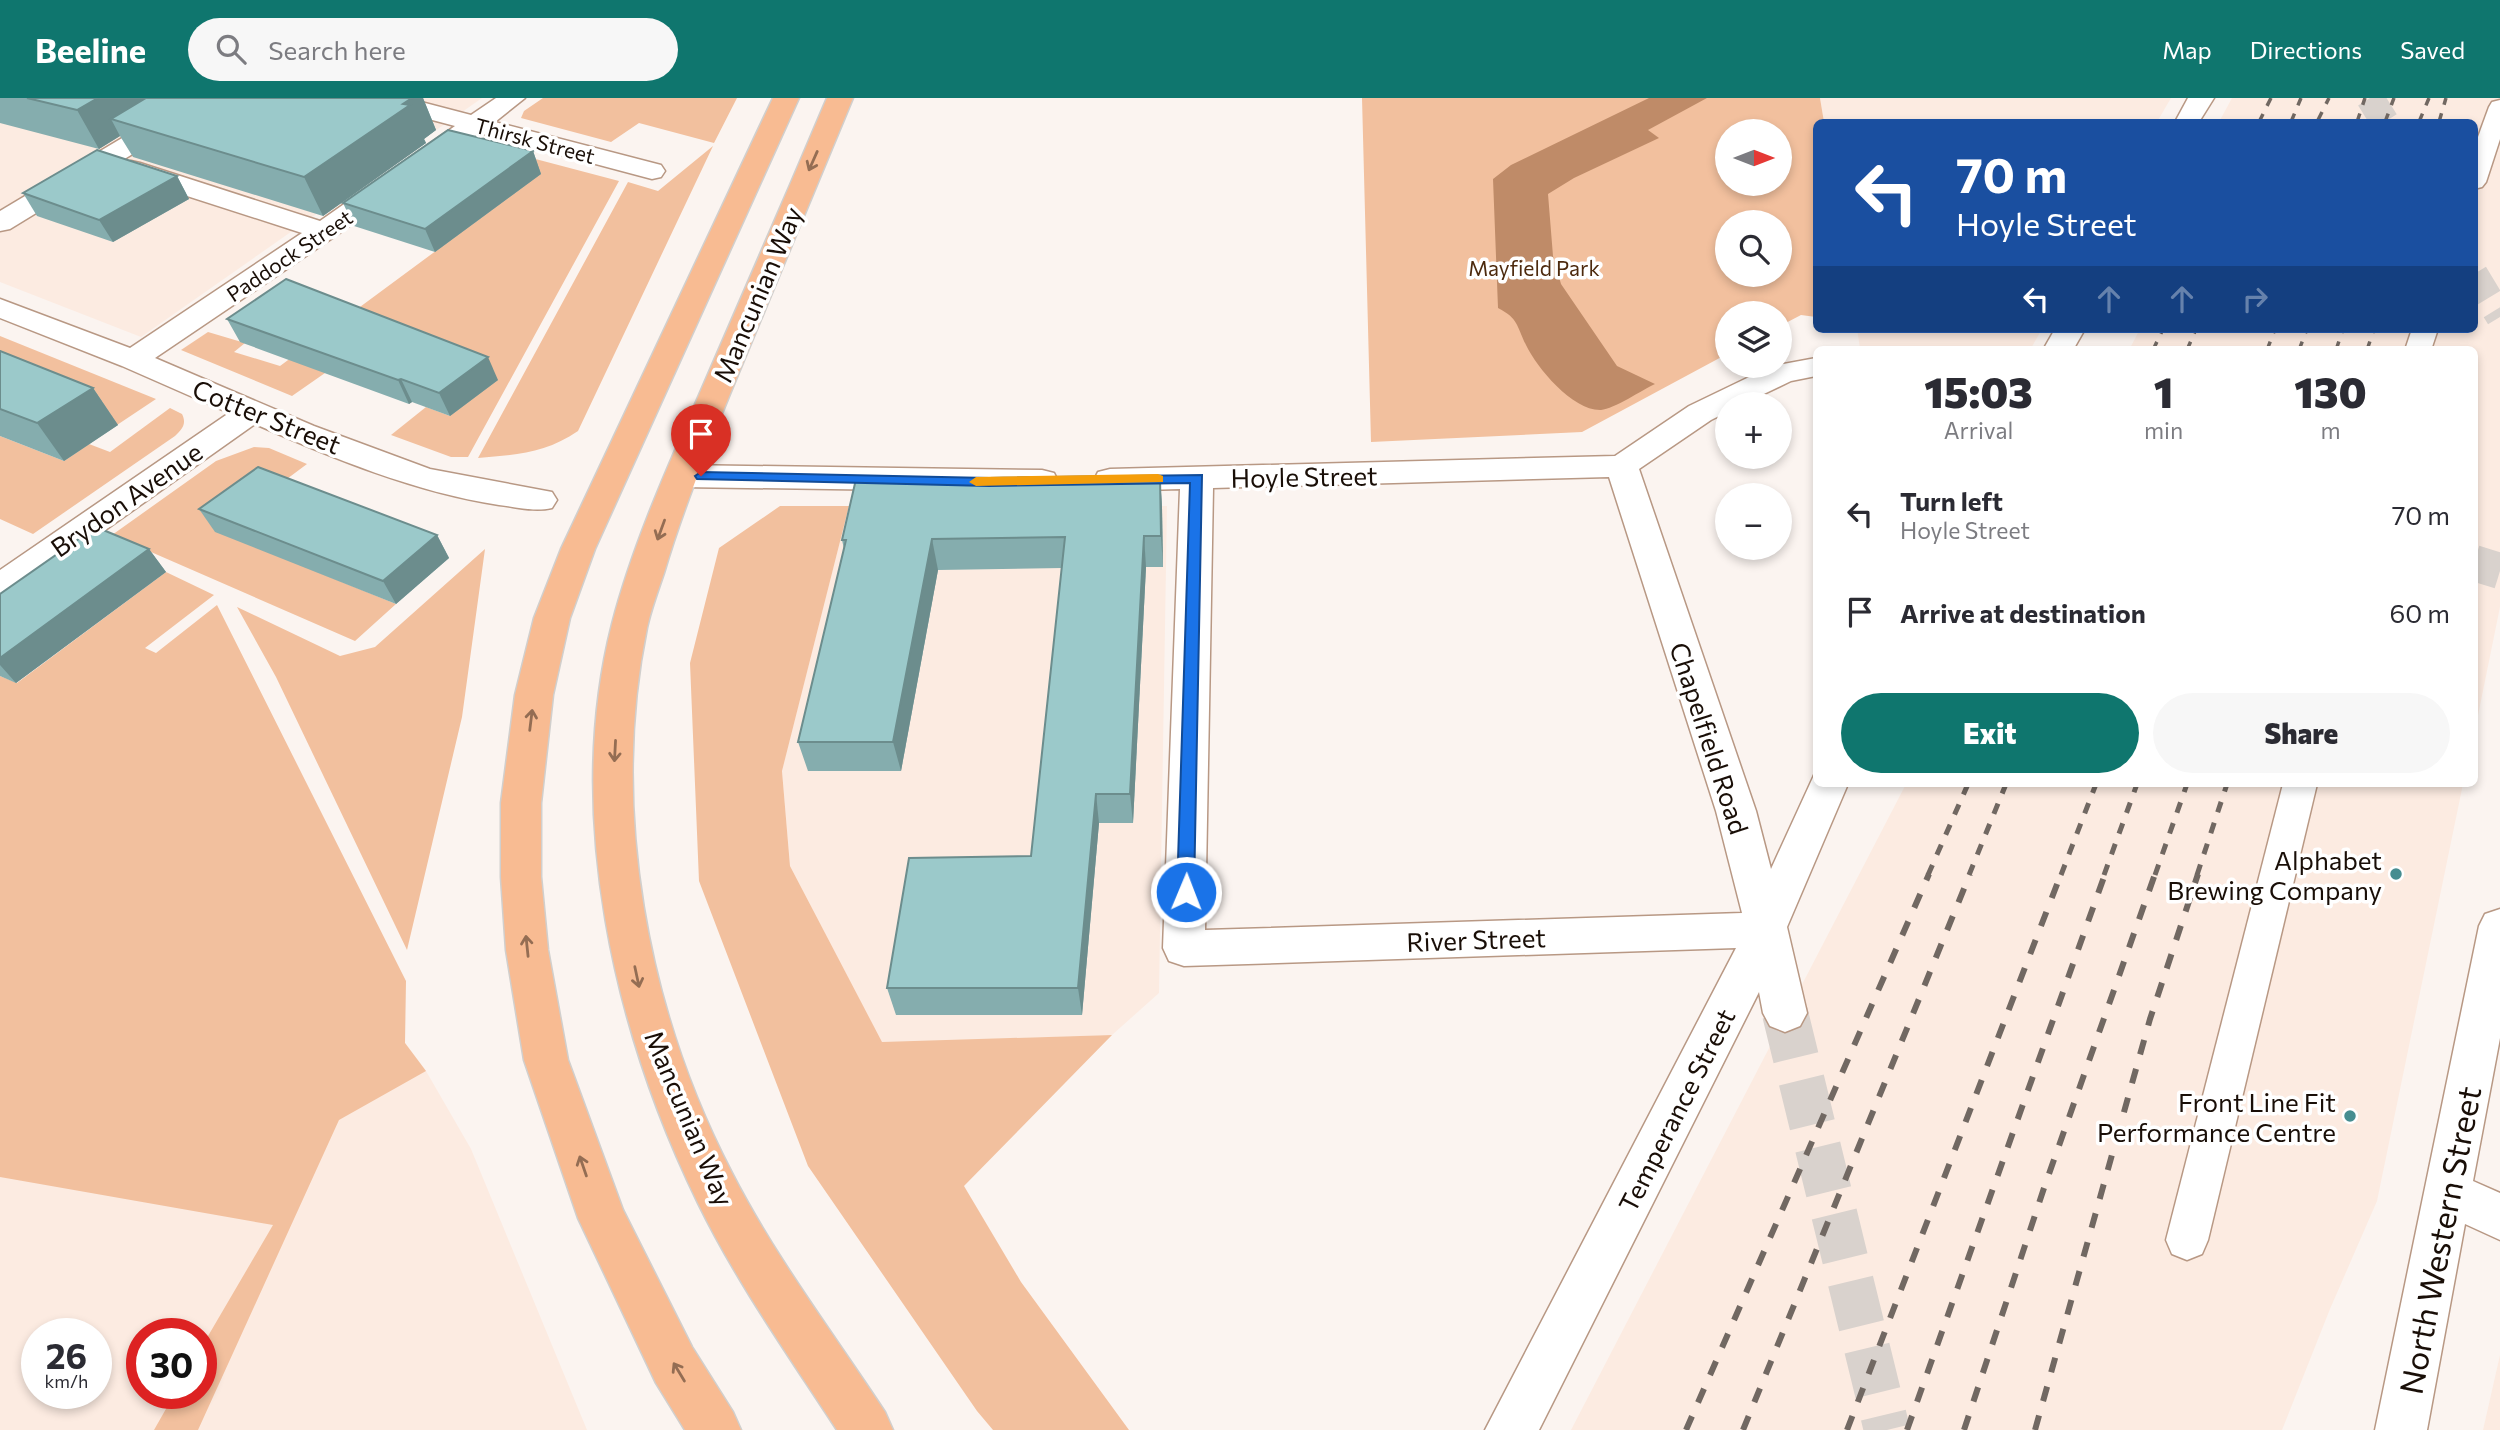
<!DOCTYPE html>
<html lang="en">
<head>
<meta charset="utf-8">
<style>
	:root { --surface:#fff; --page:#f7f7f7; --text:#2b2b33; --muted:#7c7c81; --accent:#0f766e }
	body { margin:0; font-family:Commissioner,sans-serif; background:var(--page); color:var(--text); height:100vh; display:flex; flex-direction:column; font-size:26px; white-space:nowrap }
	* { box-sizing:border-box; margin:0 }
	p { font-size:23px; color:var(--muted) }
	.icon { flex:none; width:38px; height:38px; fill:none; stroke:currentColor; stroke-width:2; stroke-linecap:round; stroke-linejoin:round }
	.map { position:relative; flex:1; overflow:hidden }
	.sheet { position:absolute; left:1813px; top:248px; width:665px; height:441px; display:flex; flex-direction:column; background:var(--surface); border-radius:10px; box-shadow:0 4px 10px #0003 }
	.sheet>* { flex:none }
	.hud { position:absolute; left:1813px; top:21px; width:665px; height:214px; border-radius:10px; box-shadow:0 4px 10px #0003; background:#1a4fa0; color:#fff; overflow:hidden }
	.needle { width:46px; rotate:90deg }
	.controls { position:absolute; left:1715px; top:21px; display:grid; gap:14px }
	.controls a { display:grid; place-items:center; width:77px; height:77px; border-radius:50%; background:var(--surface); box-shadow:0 4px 10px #0003; font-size:35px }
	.speed { position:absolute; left:21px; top:1220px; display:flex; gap:14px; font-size:35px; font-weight:700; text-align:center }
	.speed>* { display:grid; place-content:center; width:91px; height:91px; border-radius:50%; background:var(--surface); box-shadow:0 4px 10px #0003; line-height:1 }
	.speed small { font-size:18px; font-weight:400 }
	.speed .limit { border:10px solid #d22; background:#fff; color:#111 }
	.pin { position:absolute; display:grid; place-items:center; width:60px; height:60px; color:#fff; margin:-72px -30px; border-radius:50% 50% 50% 0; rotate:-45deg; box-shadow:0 0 7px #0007 }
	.pin .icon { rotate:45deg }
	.me { position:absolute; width:77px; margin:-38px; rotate:1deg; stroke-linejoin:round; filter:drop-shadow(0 0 5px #0008) }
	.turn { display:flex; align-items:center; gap:24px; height:147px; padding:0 28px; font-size:32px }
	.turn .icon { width:91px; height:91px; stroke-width:2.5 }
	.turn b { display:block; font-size:49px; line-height:60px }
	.lanes { display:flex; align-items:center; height:66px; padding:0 28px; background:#0003; justify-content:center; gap:35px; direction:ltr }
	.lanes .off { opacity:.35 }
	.eta { display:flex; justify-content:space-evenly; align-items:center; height:119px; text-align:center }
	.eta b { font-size:42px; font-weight:800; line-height:49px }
	.primary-button { display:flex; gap:14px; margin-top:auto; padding:14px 28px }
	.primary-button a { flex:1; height:80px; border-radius:42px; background:var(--accent); color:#fff; font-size:28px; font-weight:800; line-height:80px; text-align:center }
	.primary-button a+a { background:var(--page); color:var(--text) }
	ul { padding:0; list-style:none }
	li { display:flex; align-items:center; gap:21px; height:98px; padding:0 28px }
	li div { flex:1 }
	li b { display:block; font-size:26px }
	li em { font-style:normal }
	header { display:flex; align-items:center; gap:42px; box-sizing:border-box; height:98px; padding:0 35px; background:var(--accent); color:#fff }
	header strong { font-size:33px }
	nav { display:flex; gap:38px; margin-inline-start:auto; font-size:24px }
	.search { width:490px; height:63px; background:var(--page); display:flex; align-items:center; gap:18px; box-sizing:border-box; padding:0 24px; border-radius:38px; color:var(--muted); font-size:26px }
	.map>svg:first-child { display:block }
</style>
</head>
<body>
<header>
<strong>Beeline</strong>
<div class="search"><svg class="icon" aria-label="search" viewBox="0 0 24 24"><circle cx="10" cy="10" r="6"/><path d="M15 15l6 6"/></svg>Search here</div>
<nav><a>Map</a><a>Directions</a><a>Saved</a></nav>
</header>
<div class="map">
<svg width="2500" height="1332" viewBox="0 0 2500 1332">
	<rect width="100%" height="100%" fill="#fbf4f0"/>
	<!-- built -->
	<g fill="#fcebe1" fill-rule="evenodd">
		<polygon points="0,0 482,0 141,239 0,184"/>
		<polygon points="1820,0 2171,0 2157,24 1824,24"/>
		<polygon points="2232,0 2500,0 2500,509 2475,632 2474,252 2129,252 2140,231 2474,231 2474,24 2219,24"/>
		<polygon points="1857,231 2042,231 2030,252 1866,252 1860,250"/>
		<polygon points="849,408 1167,408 1159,895 1112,937 882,945 790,768 782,672"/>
		<path d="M0,589l405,356 21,28 45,78 116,281h-587zM37,1236h59v59h-59zM142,1236h59v59h-59z"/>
		<polygon points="1906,686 2463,686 2377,1103 2330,1211 2282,1332 1571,1332"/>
		<polygon points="2500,1257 2500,1332 2483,1332"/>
	</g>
	<!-- green -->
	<g fill="#f2c09e" fill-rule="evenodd">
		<polygon points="543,0 737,0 714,45 639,25 611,44 521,20 524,13"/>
		<path d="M1362,0h458l4,24h-8v195l-15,-2 -21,11v-13h-53v41l-145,78 -211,10zM1727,33h53v53h-53zM1727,124h53v53h-53z"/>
		<polygon points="478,46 619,83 468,359 451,359 391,337 426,309 450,318 371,243 292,298 181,252 208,234 245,245 234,254 280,268 540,76"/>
		<path d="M713,48l-135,285c-32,22 -62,24 -100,27l150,-276 30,9z"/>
		<polygon points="0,238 156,301 117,327 0,280"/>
		<path d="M170,310l12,6c5,10 0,15 -7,22l-142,98 -33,-15v-83l64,25 25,-17 21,8z"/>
		<polygon points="254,349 269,350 307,366 217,433 396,506 355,543 112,437 216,363"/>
		<polygon points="780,408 849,408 782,673 790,768 882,944 1112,937 964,1088 1021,1184 1129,1332 993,1332 977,1313 808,1068 699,783 690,565 719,450"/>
		<polygon points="485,451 462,619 407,852 276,579 237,509 340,558 375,549"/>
		<polygon points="166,474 214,497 145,550 156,555 217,507 406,883 405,945 426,973 339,1022 198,1332 154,1332 175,1295 201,1295 201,1250 273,1127 0,1079 0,578 17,585"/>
	</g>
	<!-- water -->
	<path fill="#bf8b68" d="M1649,0h58l-59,32 11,8 -85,40 -26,16 5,62 8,28 56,82 38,18c-13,6 -41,25 -54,26 -28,1 -64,-42 -75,-65 -10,-20 -7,-26 -28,-37l-5,-129 18,-14z"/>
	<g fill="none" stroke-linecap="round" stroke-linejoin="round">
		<!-- minor-tunnel-far1 -->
		<polyline stroke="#d9d2cd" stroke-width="36" stroke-dasharray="36 18" stroke-linecap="butt" points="2474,465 2500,473"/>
		<!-- minor-tunnel -->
		<polyline stroke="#d9d2cd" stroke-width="46" stroke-dasharray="46 23" stroke-linecap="butt" points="1785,915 1887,1332"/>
		<!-- secondary-tunnel -->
		<g stroke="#d9d2cd" stroke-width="28" stroke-dasharray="28 14" stroke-linecap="butt">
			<polyline points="2370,0 2385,24"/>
			<polyline points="2474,176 2500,219"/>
		</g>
		<defs>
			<g id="service">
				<polygon points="2500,2 2500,41 2486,84 2482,89 2474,91 2474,50 2489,9 2492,4"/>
				<polygon points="2412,231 2438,231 2431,252 2405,252"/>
				<polygon points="2283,686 2317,686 2208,1142 2202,1156 2187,1162 2172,1156 2166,1142"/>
			</g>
			<g id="minor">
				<polygon points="189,0 220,0 216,5 10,131 0,133 0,113"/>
				<path d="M364,0h42l65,17 25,-17h29l-30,24 166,43 4,6 -4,6 -9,2 -173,-46 -145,104 -179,121 159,68 116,43 122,23 5,8 -5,8c-18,4 -35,-1 -53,-3 -85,-13 -166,-47 -244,-81l-243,172 -12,3v-29l229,-157 -107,-47 -122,-48v-19l130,49 172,-115 -180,-58 -4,-6 4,-6 9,-2 9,2 180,58 135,-95 -87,-23z"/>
				<polygon points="2188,0 2214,0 2199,24 2175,24"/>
				<polygon points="2055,231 2085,231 2073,252 2043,252"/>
				<path d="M1816,260v18l-25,5 -48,23h-16v8l-16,8 -72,49 117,342 15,58 44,-96 1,11h32l-61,143 20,86 -7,13 -15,6 -15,-6 -7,-13 -4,-21 -220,438h-54l251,-482 -552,18 -15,-5 -6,-13 17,-459 -70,2 -12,-3 -4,-8 4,-8 12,-3 505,-13 74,-50 83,-40zM1609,379l107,334 26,102 -537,17 8,-442z"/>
				<polygon points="681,367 1042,372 1054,375 1058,383 1054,391 1042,394 681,389 669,386 665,378 669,370"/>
				<polygon points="2500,811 2500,940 2473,1083 2500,1095 2500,1142 2465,1126 2427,1332 2375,1332 2479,828 2485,816"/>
			</g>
			<g id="trunk">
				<polygon points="773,0 799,0 595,451 570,520 553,597 541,705 541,779 548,852 568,962 623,1112 692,1249 733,1314 741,1332 685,1332 656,1285 578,1120 524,962 506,852 501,779 501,705 515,597 534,520 561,451"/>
				<path d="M827,0h26c-41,99 -82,197 -123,296 -24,59 -48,118 -66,179 -6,18 -13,36 -17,55 -37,180 0,382 85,545 43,84 101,160 153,239l8,18h-56c-48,-74 -100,-147 -139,-227 -84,-172 -134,-390 -86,-579 21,-81 57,-160 90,-236 42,-96 84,-193 125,-290z"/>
			</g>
		</defs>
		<!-- service casing -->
		<use href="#service" stroke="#b89884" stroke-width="3"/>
		<!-- minor casing -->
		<use href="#minor" stroke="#b89884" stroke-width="3"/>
		<!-- trunk casing -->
		<use href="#trunk" stroke="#d1cfcd" stroke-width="3"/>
		<!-- service -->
		<use href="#service" fill="#fff" fill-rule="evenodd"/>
		<!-- minor -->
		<use href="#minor" fill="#fff" fill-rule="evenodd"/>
		<!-- trunk -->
		<use href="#trunk" fill="#f8bb92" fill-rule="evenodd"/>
		<!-- rail-far2 -->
		<g stroke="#716862" stroke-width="3.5" stroke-dasharray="9 9" stroke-linecap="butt">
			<polyline points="2318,22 2329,0"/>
			<polyline points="2259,24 2271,0"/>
			<polyline points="2291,24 2301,0"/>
			<polyline points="2357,24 2365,0"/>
			<polyline points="2385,24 2394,0"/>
			<polyline points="2419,24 2429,0"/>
			<polyline points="2439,24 2446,0"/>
			<polyline points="2153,252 2163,231"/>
			<polyline points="2187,252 2196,231"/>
			<polyline points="2267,252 2275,231"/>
			<polyline points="2299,252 2307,231"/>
			<polyline points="2336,252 2343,231"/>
			<polyline points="2367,252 2374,231"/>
		</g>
		<!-- rail-far1 -->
		<g stroke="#716862" stroke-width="5" stroke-dasharray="11 11" stroke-linecap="butt">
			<polyline points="1928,777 1968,686"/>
			<polyline points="1969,777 2006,686"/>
			<polyline points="2061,777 2096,686"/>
			<polyline points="2104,777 2137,686"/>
			<polyline points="2155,777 2187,686"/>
			<polyline points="2197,777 2227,686"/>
		</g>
		<!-- rail -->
		<g stroke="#716862" stroke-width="6" stroke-dasharray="15 15" stroke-linecap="butt">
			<polyline points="1686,1332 1929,776"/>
			<polyline points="1743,1332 1970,776"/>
			<polyline points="1847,1332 2061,776"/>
			<polyline points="1907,1332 2105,776"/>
			<polyline points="1964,1332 2044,1090 2155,776"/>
			<polyline points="2035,1332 2150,921 2198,776"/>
		</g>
	</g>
	<!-- wall -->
	<g fill="#85adae">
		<polygon points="0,0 423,0 436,32 424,41 426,45 323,118 133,59 120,38 99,51 0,25"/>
		<polygon points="533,53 541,76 435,154 354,128 343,105"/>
		<polygon points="177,78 189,101 113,144 37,118 23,95"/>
		<polygon points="227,221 498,282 450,318 412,304 409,306 240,244"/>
		<polygon points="0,253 93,290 118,327 64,363 0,338"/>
		<polygon points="1160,379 1162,410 1163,469 1146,469 1133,725 1099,725 1082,917 896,917 887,890 1031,758 1062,470 938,472 901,673 808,673 798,644 844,451 842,442 954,385"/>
		<polygon points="199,411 437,437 449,460 396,506 215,434"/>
		<polygon points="149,451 166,474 16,585 0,578 0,496"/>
	</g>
	<!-- shaded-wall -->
	<g fill="#6c8d8d">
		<polygon points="98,0 184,0 111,21 120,38 99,51 77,12"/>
		<polygon points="412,0 423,0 436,32 424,41 426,45 323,118 304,79"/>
		<polygon points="533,53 541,76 435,154 425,131"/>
		<polygon points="177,78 189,101 113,144 99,122"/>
		<polygon points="488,259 498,282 450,318 439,295"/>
		<polygon points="401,281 412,304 409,306 398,282"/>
		<polygon points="93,290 118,327 64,363 37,325"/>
		<polygon points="1160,379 1162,410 1163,469 1161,438"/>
		<polygon points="437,437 449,460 396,506 383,483"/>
		<polygon points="1144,438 1146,469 1133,725 1130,696"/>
		<polygon points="932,441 938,472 901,673 893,644"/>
		<polygon points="149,451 166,474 16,585 0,567 0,560"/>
		<polygon points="1096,696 1099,725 1082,917 1078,890"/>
	</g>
	<!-- building -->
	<g fill="#9bc9ca" stroke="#6c8d8d" stroke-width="2">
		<polygon points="27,0 98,0 77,12"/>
		<polygon points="146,0 412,0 403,6 410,7 304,79 111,21"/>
		<polygon points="448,32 533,53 425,131 343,105"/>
		<polygon points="97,52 177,78 99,122 23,95"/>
		<polygon points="286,181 488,259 439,295 401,281 398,282 227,221"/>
		<polygon points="0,253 93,290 37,325 0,311"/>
		<polygon points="258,369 437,437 383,483 199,411"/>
		<polygon points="1160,379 1161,438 1144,438 1130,696 1096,696 1078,890 887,890 909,760 1031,758 1065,439 932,441 893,644 798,644 846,442 842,442 856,381 954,381 953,385"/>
		<polygon points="96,429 149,451 0,560 0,496"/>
	</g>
	<!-- one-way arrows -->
	<defs><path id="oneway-shaft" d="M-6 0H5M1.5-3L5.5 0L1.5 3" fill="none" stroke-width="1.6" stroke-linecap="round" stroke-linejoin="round" transform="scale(1.75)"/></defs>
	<g stroke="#946d53">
		<use href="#oneway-shaft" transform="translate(813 63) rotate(114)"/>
		<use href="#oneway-shaft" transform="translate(661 432) rotate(110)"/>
		<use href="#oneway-shaft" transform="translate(531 622) rotate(-83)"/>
		<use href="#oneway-shaft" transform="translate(615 653) rotate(93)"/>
		<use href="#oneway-shaft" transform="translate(527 848) rotate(-96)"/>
		<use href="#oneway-shaft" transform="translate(637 879) rotate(78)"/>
		<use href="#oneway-shaft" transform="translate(583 1068) rotate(-109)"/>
		<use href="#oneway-shaft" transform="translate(679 1274) rotate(-121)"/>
	</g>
	<!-- route -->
	<polygon fill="#1a73e8" stroke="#114b97" stroke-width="2" points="701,374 989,380 1202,377 1194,794 1192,799 1180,799 1177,794 1190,385 989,388 697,381 695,378"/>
	<!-- slow -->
	<polygon fill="#f59e0b" points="1158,376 1163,378 1163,384 976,388 969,384 976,379"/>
	<!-- markers -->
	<g fill="#468d90" stroke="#fff" stroke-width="2.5">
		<circle cx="2396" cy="776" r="7"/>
		<circle cx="2350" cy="1018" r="7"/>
	</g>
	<g text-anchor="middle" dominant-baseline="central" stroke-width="7" stroke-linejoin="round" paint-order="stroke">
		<!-- far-street labels -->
		<g font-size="21" fill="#190e07" stroke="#fff">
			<text transform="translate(535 42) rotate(15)">Thirsk Street</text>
			<text transform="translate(289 157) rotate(-34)">Paddock Street</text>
		</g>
		<!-- far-park labels -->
		<g font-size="21" fill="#4d2a0e" stroke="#fff">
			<text x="1534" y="169">Mayfield Park</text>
		</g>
		<!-- street labels -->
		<g font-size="26" fill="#190e07" stroke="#fff">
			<text transform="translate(757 196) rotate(-67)">Mancunian Way</text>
			<text transform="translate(267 318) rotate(22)">Cotter Street</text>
			<text transform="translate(1304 378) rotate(-1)">Hoyle Street</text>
			<text transform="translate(126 401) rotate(-35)">Brydon Avenue</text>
			<text transform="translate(1710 640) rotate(72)">Chapelfield Road</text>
			<text transform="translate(1476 841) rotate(-2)">River Street</text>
			<text transform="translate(1676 1012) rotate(-63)">Temperance Street</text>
			<text transform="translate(690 1020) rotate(67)">Mancunian Way</text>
		</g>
		<!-- poi labels -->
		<g font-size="26" fill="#190e07" stroke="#fff" text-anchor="end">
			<text x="2382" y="761">Alphabet<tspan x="2382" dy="30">Brewing Company</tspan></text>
			<text x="2336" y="1003">Front Line Fit<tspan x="2336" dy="30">Performance Centre</tspan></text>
		</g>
		<!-- near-street labels -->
		<g font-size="32" fill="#190e07" stroke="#fff">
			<text transform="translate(2439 1142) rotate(-79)">North Western Street</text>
		</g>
	</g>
</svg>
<div class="controls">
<a><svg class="needle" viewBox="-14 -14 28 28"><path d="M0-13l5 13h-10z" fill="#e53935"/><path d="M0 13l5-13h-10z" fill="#7c7c81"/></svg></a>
<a><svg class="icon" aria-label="search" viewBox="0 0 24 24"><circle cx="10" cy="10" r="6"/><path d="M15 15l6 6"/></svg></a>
<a><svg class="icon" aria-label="layers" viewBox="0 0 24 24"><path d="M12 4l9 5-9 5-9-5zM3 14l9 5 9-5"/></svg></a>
<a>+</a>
<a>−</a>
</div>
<div class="speed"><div>26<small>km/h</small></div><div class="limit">30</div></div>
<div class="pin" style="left:701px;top:378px;background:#d93025"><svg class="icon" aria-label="arrive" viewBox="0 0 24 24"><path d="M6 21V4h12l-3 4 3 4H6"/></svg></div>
<svg class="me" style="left:1186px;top:794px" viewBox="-20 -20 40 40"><circle r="17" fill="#1a73e8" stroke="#fff" stroke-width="3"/><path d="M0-11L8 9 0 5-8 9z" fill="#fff"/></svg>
<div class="hud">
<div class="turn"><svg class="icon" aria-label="left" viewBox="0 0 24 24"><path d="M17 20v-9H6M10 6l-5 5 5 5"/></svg><div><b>70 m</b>Hoyle Street</div></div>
<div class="lanes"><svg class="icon" aria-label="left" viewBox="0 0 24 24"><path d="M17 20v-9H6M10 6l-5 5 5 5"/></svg><svg class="icon off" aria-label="ahead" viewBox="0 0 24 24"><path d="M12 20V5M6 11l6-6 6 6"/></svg><svg class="icon off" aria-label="ahead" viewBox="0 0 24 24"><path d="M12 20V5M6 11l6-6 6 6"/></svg><svg class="icon off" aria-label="right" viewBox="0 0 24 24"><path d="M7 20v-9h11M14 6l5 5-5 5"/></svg></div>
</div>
<section class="sheet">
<div class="eta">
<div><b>15:03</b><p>Arrival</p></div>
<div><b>1</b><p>min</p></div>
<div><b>130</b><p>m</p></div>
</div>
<ul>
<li><svg class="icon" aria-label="left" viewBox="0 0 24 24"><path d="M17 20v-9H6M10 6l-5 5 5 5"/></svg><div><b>Turn left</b><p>Hoyle Street</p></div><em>70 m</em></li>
<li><svg class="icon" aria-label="arrive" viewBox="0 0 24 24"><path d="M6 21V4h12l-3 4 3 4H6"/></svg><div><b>Arrive at destination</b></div><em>60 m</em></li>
</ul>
<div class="primary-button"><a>Exit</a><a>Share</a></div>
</section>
</div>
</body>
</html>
